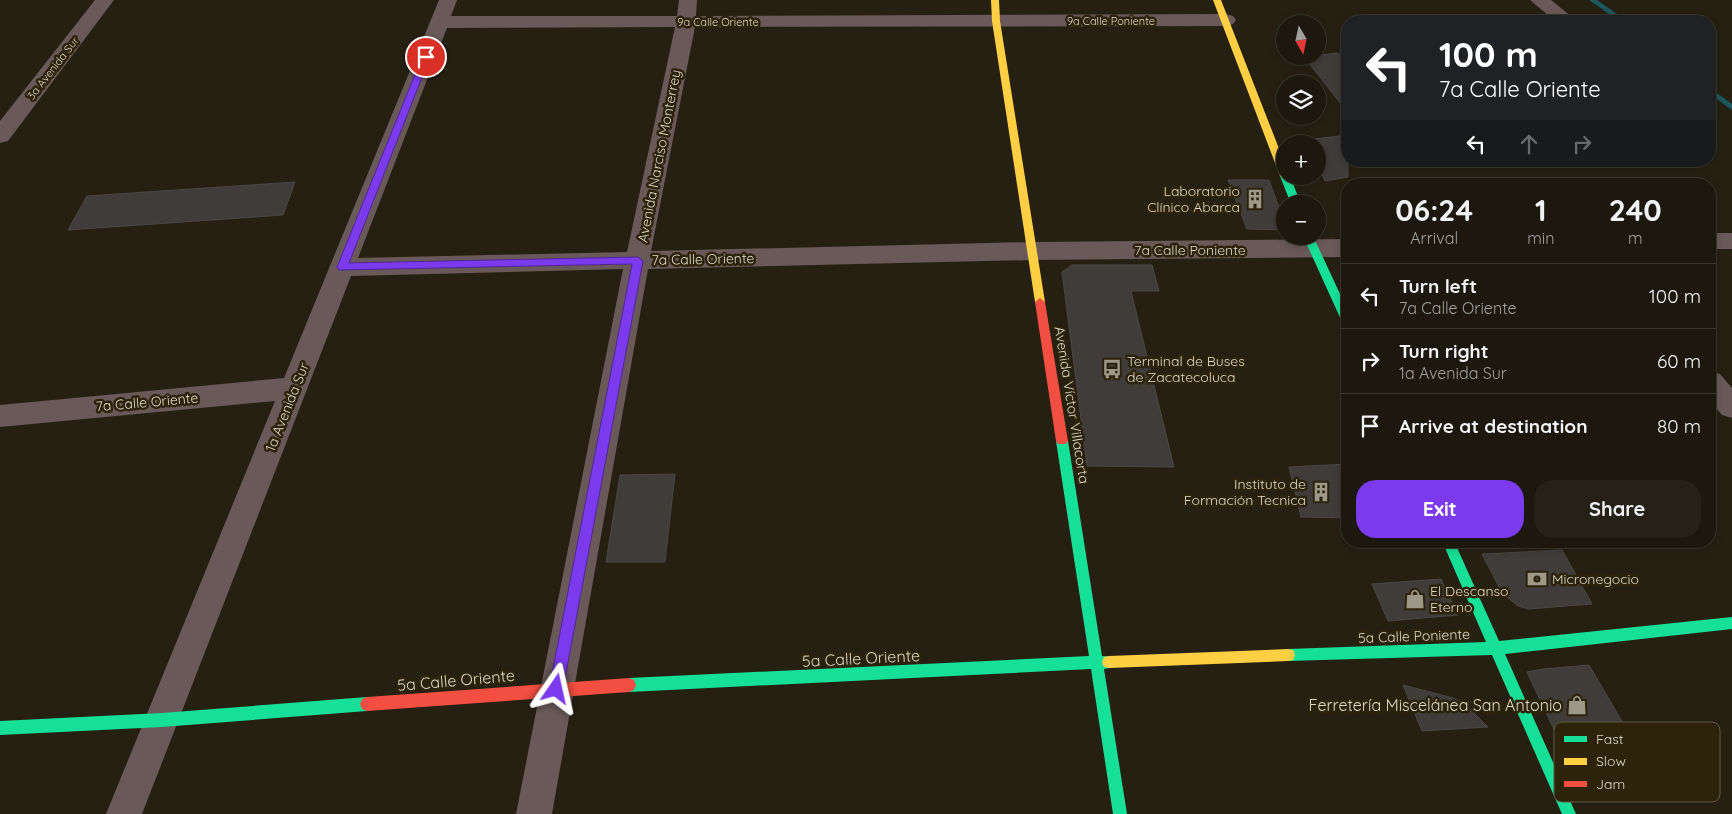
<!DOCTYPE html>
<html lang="en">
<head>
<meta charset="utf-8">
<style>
	:root { --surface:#1c180e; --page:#252117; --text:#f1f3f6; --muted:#a0a09e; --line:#3a372e; --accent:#7c3aed }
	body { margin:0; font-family:Quicksand,sans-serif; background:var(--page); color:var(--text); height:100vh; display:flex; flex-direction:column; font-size:19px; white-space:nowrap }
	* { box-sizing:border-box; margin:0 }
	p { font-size:16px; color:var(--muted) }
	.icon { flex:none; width:28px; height:28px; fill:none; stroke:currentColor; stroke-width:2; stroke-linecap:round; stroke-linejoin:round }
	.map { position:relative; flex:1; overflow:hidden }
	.sheet { position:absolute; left:1341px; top:178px; width:375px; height:370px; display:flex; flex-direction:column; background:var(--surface); border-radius:20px; box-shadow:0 2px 8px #0003,0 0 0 1px var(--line) }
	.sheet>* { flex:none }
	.banner { position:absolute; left:1341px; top:15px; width:375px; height:152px; border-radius:20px; box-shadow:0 2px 8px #0003,0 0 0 1px var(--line); background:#202124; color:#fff; overflow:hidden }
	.needle { width:32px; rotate:171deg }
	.fabs { position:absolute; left:1276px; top:15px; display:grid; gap:10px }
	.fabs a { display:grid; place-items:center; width:50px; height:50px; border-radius:50%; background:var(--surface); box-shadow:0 2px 8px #0003,0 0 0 1px var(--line); font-size:25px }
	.pin { position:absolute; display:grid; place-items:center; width:42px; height:42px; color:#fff; margin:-21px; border:2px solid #fff; border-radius:50%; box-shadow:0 1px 5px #0007 }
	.me { position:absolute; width:55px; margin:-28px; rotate:11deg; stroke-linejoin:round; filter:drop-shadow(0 0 4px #0008) }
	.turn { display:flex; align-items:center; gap:18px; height:105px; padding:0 15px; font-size:22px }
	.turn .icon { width:65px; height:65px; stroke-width:2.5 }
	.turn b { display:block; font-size:35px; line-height:42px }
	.lanes { display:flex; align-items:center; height:48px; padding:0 15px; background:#0003; justify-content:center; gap:25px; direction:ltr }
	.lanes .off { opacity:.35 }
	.eta { display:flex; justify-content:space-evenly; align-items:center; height:85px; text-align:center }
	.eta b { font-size:30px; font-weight:700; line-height:35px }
	.action { display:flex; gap:10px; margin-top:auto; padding:10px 15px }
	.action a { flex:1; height:58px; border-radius:20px; background:var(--accent); color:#fff; font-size:20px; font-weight:700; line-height:58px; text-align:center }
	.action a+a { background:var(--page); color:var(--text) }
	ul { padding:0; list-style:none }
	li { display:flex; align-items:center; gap:15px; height:65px; padding:0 15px; border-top:1px solid var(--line) }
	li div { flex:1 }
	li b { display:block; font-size:19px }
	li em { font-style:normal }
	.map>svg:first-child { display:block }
</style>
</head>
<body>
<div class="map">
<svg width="1732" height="814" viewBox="0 0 1732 814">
	<rect width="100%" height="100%" fill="#252012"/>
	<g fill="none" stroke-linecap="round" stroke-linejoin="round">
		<!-- stream -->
		<g fill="#1b585d" fill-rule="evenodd">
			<polygon points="1589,0 1597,0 1627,21 1619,21"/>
			<polygon points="1710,88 1732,104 1732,110 1710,94"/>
		</g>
	</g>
	<!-- building -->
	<g fill="#3f3c3a" stroke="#4a4846">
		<polygon points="1338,53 1348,66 1348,113 1304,57"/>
		<polygon points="1348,135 1348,177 1325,181 1318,165 1318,144 1307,144 1305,140"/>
		<polygon points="1228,180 1269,180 1285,224 1285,230 1247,229"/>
		<polygon points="295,182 283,215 68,230 87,196"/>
		<polygon points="1072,265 1152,265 1159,291 1131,291 1174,467 1087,466 1062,272"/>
		<polygon points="1348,464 1348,518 1301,517 1289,467"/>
		<polygon points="675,474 665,562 606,562 620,475"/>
		<polygon points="1562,550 1592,604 1528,609 1518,606 1508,598 1499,587 1482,554"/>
		<polygon points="1441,579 1458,615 1388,621 1372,584"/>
		<polygon points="1589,665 1627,730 1558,738 1527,672 1543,669"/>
		<polygon points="1403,685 1453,698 1465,704 1488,727 1422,731"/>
	</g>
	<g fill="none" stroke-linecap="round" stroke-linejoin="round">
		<!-- street -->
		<g fill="#6a5959" fill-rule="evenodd">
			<polygon points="95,0 114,0 8,141 0,143 0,121"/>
			<path d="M439,0h18l-6,16h226l2,-16h18l-1,16 530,-2 7,2 3,4 -3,4 -7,2 -531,1 -44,224 382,-9 315,-3v18l-315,3 -385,9 -96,545h-36l107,-545 -272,7 -209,538h-36l169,-413 -275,26v-22l284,-27zM675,27l-48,225 -269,6 89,-230z"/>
			<polygon points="1530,0 1551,0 1577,21 1555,21"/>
			<rect x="1710" y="233" width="22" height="16"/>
			<polygon points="1710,371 1720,374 1732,388 1732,418 1722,415 1710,401"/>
		</g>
		<!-- fast -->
		<g fill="#16e098" fill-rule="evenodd">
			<polygon points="1285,173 1285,176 1290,176 1301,204 1291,204 1280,176"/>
			<polygon points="1303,236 1313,236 1348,311 1348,328 1343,324"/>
			<polygon points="1062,436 1066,438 1068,441 1102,656 1114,657 1116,662 1114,667 1104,669 1127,814 1113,814 1091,669 629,692 624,690 622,685 624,680 629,678 1089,656 1056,441 1058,438"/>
			<polygon points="1442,541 1454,541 1499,641 1732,617 1732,629 1505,654 1576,814 1562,814 1492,655 1288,661 1283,660 1281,655 1283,650 1288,649 1486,642"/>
			<polygon points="367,697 372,699 374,704 372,709 367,711 162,727 0,735 0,721 162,713"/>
		</g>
		<!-- slow -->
		<g fill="#ffcf43" fill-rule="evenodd">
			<polygon points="991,0 999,0 1000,21 1045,302 1040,306 1035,302 992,21"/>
			<polygon points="1213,0 1221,0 1285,164 1285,176 1289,176 1288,178 1285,179 1280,176"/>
			<polygon points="1288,649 1293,650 1295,655 1293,660 1288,661 1109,668 1104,667 1102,662 1104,657 1109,656"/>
		</g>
		<!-- jam -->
		<g fill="#f24e42" fill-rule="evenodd">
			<polygon points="1040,298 1045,302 1068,441 1066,444 1058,444 1056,441 1035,302"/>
			<polygon points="629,678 634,680 636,685 634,690 629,692 367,711 362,709 360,704 362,699 367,697"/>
		</g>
	</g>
	<!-- route -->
	<polygon fill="#7c3aed" stroke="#51269a" points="426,55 430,57 349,263 638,257 643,261 563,689 561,694 556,696 551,694 549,689 632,264 339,270 337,267 422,57"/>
	<!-- icons -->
	<defs>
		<symbol id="building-bare" viewBox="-9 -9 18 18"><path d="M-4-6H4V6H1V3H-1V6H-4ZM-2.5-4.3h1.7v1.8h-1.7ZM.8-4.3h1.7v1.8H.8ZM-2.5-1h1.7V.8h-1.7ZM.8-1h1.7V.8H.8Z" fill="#9e9889" stroke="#2d230a" stroke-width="2.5" paint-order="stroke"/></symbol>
		<symbol id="bus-bare" viewBox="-9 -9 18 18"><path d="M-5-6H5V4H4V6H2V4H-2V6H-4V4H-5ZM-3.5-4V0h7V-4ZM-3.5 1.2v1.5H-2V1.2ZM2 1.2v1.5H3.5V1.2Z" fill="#9e9889" stroke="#2d230a" stroke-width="2.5" paint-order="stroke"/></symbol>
		<symbol id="bank-bare" viewBox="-9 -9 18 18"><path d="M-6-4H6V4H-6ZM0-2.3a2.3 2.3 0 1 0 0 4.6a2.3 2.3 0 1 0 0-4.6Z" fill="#9e9889" stroke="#2d230a" stroke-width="2.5" paint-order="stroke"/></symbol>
		<symbol id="shop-bare" viewBox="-9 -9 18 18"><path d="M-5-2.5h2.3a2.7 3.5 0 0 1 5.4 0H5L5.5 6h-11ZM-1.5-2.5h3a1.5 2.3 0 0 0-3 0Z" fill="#9e9889" stroke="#2d230a" stroke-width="2.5" paint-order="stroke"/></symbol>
	</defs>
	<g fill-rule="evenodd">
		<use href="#building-bare" x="1241" y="185" width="28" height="28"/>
		<use href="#bus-bare" x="1098" y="355" width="28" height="28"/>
		<use href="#building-bare" x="1307" y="478" width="28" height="28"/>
		<use href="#bank-bare" x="1523" y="565" width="28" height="28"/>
		<use href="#shop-bare" x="1401" y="585" width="28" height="28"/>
		<use href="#shop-bare" x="1563" y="691" width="28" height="28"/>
	</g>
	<g text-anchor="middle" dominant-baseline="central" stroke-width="5" stroke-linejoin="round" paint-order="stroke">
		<!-- far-street labels -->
		<g font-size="11" fill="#dfd8c9" stroke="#2d230a">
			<text x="1111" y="21">9a Calle Poniente</text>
			<text x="718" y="22">9a Calle Oriente</text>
			<text transform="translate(53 68) rotate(-52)">3a Avenida Sur</text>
		</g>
		<!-- street labels -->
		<g font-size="14" fill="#dfd8c9" stroke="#2d230a">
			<text transform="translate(659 156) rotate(-79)">Avenida Narciso Monterrey</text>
			<text x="1190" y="250">7a Calle Poniente</text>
			<text transform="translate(703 259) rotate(-1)">7a Calle Oriente</text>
			<text transform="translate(147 402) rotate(-5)">7a Calle Oriente</text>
			<text transform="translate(1072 405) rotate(81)">Avenida Víctor Villacorta</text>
			<text transform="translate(287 407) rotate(-68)">1a Avenida Sur</text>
			<text transform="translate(1414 636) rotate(-2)">5a Calle Poniente</text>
		</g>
		<!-- poi labels -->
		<g font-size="14" fill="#dfd8c9" stroke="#2d230a" text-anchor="start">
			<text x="1240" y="191" text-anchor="end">Laboratorio<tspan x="1240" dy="16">Clínico Abarca</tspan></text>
			<text x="1127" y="361">Terminal de Buses<tspan x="1127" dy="16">de Zacatecoluca</tspan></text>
			<text x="1306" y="484" text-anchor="end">Instituto de<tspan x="1306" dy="16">Formación Tecnica</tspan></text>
			<text x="1552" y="579">Micronegocio</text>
			<text x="1430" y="591">El Descanso<tspan x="1430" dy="16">Eterno</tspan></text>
		</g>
		<!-- near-street labels -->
		<g font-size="16" fill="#dfd8c9" stroke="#2d230a">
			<text transform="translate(861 658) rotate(-3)">5a Calle Oriente</text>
			<text transform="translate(456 680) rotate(-5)">5a Calle Oriente</text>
		</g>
		<!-- near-poi labels -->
		<g font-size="16" fill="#dfd8c9" stroke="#2d230a" text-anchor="end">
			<text x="1562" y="705">Ferretería Miscelánea San Antonio</text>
		</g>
	</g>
	<!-- legend -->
	<rect x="1554" y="722" width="166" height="80" rx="8" fill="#2d230a" stroke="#625943" stroke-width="1"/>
	<rect x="1564" y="736" width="23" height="6" fill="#16e098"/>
	<rect x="1564" y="758" width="23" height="7" fill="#ffcf43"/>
	<rect x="1564" y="781" width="23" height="6" fill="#f24e42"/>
	<g font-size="14" fill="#dfd8c9">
		<text x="1596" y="744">Fast</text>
		<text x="1596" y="766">Slow</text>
		<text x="1596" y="789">Jam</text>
	</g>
</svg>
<div class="fabs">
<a><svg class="needle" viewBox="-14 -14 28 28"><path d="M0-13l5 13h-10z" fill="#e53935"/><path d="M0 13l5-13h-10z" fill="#a0a09e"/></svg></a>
<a><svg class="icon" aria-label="layers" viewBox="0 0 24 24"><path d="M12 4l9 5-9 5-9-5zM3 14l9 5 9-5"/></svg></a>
<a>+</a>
<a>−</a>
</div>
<div class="pin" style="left:426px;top:57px;background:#d93025"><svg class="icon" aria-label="arrive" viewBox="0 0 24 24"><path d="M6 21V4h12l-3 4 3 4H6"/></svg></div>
<svg class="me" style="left:556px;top:689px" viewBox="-20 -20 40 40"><path d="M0-17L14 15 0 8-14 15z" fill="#7c3aed" stroke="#fff" stroke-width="4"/></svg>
<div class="banner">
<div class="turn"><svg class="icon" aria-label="left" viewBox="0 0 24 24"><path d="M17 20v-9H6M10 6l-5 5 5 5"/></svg><div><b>100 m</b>7a Calle Oriente</div></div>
<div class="lanes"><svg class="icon" aria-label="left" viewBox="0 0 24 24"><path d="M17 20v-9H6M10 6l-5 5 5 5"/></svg><svg class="icon off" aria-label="ahead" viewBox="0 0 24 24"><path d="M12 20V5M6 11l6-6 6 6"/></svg><svg class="icon off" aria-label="right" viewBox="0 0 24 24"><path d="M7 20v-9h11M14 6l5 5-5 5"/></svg></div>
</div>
<section class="sheet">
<div class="eta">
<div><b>06:24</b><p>Arrival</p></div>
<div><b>1</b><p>min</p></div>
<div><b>240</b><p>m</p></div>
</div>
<ul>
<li><svg class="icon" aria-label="left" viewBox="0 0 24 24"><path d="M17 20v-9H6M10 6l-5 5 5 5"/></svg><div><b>Turn left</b><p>7a Calle Oriente</p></div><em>100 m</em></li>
<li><svg class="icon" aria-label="right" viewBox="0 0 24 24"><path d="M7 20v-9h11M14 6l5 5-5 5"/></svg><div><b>Turn right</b><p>1a Avenida Sur</p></div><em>60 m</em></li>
<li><svg class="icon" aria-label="arrive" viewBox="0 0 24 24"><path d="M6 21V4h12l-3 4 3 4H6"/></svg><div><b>Arrive at destination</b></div><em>80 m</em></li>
</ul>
<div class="action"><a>Exit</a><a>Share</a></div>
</section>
</div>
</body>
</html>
